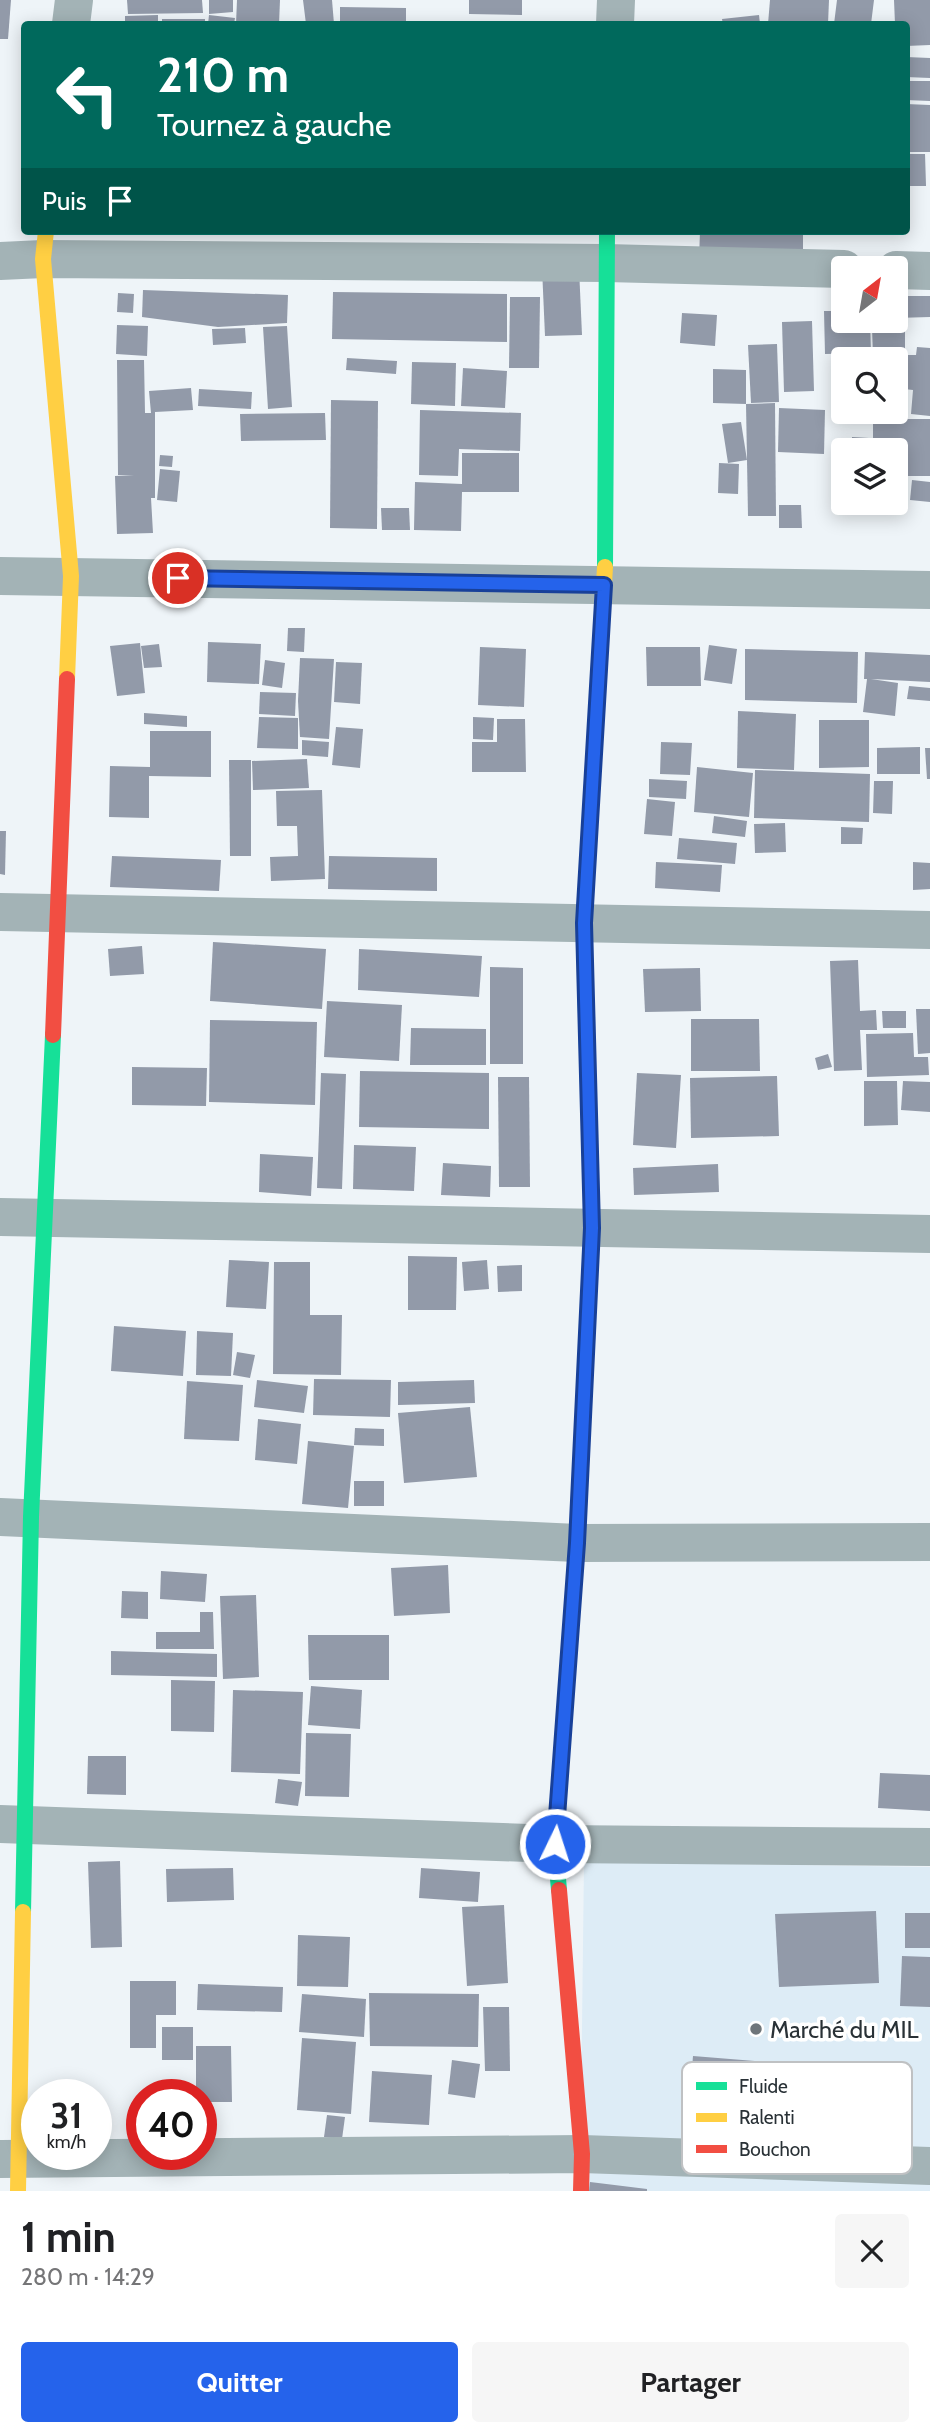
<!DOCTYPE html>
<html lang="fr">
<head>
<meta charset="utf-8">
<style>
	:root { --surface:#fff; --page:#f6f6f6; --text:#202124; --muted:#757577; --accent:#2563eb }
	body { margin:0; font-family:Cabin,sans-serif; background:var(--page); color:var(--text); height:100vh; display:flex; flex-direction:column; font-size:26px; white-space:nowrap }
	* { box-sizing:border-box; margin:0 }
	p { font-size:23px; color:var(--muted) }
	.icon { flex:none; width:38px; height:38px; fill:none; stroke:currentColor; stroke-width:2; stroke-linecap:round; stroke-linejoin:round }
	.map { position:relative; height:2191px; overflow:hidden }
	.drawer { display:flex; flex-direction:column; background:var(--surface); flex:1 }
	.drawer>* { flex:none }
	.hud { position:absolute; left:21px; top:21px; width:889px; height:214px; border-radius:7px; box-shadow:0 4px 18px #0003; background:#00695c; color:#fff; overflow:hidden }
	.needle { width:46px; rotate:31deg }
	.tools { position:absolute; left:831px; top:256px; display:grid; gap:14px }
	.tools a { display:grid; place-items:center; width:77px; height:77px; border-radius:7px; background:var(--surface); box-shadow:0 4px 18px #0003; font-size:35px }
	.speed { position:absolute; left:21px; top:2079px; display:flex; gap:14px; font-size:35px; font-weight:700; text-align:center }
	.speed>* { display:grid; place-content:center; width:91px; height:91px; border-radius:50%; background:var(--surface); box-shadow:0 4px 18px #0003; line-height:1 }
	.speed small { font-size:18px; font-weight:400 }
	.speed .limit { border:10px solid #d22; background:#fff; color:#111 }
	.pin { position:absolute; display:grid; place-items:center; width:60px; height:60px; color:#fff; margin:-30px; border:4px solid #fff; border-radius:50%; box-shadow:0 2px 7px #0007 }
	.me { position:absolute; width:77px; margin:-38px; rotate:4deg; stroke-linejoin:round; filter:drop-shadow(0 0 5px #0008) }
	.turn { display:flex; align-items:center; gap:24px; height:147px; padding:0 21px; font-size:32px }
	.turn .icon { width:91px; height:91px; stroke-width:2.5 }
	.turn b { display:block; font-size:49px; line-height:60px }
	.then { display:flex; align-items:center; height:66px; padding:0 21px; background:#0003; gap:14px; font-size:26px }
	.round { display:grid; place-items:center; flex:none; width:74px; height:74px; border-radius:7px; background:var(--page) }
	.head { display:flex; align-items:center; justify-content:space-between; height:119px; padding:0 21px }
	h1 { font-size:42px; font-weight:700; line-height:52px }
	.action { display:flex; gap:14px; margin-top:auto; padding:14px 21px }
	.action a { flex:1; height:80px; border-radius:7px; background:var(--accent); color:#fff; font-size:28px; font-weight:700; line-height:80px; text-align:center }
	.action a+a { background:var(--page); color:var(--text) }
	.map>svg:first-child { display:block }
</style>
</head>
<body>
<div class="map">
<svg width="930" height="2191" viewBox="0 0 930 2191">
	<rect width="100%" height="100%" fill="#eef4f8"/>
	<!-- built -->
	<polygon fill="#ddecf6" points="584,1862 930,1867 930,2191 580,2191"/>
	<!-- building -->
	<g fill="#929aa9">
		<polygon points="0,0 11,0 8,39 0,39"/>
		<polygon points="127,0 202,0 203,13 128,14"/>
		<polygon points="209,0 233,0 233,12 209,14"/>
		<polygon points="237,0 280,0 279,24 236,24"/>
		<polygon points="303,0 332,0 334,24 306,24"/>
		<polygon points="469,0 522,0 522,15 469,14"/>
		<polygon points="770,0 829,0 828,24 768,24"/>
		<polygon points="837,0 874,0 871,24 834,24"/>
		<polygon points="894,0 930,0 930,45 906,46 906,24 895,24"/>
		<polygon points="340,7 406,8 406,24 340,24"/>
		<polygon points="158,15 158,24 125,24 125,16"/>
		<polygon points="209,15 235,18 234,24 208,24"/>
		<polygon points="759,15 760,24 723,24 722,19"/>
		<rect x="162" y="19" width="43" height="5"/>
		<polygon points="906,57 930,58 930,78 906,77"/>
		<polygon points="906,81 930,81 930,101 906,100"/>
		<polygon points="906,104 930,105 930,152 906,152"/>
		<polygon points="906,154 925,154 926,186 906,186"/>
		<polygon points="700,231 803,231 803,262 699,260"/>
		<polygon points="542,268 579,268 582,335 545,336"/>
		<polygon points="143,290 288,295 287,323 218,327 142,317"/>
		<polygon points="333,292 507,294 507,342 332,339"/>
		<polygon points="118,293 134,294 133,313 117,312"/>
		<polygon points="896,296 930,296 930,317 896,318"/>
		<polygon points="510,297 540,297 539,368 509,368"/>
		<polygon points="824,311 844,311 844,320 870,320 871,353 825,354"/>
		<polygon points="682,313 717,315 715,346 680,343"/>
		<polygon points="812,321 814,391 784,392 782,322"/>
		<polygon points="117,325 148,326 147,356 116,354"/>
		<polygon points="287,326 292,407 268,409 263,327"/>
		<polygon points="872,327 905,327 905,357 873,357"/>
		<polygon points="245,328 246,343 213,345 212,329"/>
		<polygon points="777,344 779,402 751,403 748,345"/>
		<polygon points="917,347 930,348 930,416 911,414 913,390 904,389 907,355 916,355"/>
		<polygon points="347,358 397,361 396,374 346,370"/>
		<polygon points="117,360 144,360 145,413 151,413 149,391 191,388 193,410 155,412 155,498 151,498 153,533 117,534 115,476 134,475 118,475"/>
		<polygon points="412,362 456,363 455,406 411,404"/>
		<polygon points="463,368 507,371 505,408 461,406"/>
		<polygon points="713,369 746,370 746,404 713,403"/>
		<polygon points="199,389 252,392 251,409 198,406"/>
		<polygon points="331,400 378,401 377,529 330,528"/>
		<polygon points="775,403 776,516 748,516 746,404"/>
		<polygon points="779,408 825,410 824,454 778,452"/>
		<polygon points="420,410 521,413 520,451 459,449 458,476 419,475"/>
		<polygon points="325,413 326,440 241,441 240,414"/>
		<polygon points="873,419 930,419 930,476 896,476 896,450 873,450"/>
		<polygon points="741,422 747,460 728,463 722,424"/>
		<polygon points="852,437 869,438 868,450 852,450"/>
		<polygon points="462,453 519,453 519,492 462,492 461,531 414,530 415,482 462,484"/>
		<polygon points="160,455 173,456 172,467 159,466"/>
		<polygon points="719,463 739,464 738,494 718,493"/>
		<polygon points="160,469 180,471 177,502 157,500"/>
		<polygon points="912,480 930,482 930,502 910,500"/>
		<polygon points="896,498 903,500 900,514 884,511 887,502 896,502"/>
		<polygon points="852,502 879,502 878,508 851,505"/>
		<polygon points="779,505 801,505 802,528 779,528"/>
		<polygon points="381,508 409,508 410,530 382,530"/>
		<polygon points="288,628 305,628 304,652 287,651"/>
		<polygon points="208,642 261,644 259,684 207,682"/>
		<polygon points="140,643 145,693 117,696 110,646"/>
		<polygon points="159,644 162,667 144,668 141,646"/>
		<polygon points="709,645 737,649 732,684 704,680"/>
		<polygon points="480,647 526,649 524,707 478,705"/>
		<polygon points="646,647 700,647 701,686 647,686"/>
		<polygon points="745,649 858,652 857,703 745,700"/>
		<polygon points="865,652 930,655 930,682 871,679 898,683 895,716 863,712 867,679 864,679"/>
		<polygon points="300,658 334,659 329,739 300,737 298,701"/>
		<polygon points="265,660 285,663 282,688 262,685"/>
		<polygon points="336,662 362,663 360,704 334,702"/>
		<polygon points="909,686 930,688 930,701 907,699"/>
		<polygon points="260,692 296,693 295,716 259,714"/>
		<polygon points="738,711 796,714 794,770 737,768"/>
		<polygon points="144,713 187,716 187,727 144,724"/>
		<polygon points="259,717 298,718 298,749 257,748"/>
		<polygon points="473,717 494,718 493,740 473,739"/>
		<polygon points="497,719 525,719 526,772 472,772 472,742 497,742"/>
		<polygon points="819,720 869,720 869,767 819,768"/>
		<polygon points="336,727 363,729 360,768 332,765"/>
		<polygon points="150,731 211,731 211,777 149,776 149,818 109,817 110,766 150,767"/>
		<polygon points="302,740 329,742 328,757 302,755"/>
		<polygon points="661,742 692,743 690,775 660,774"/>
		<polygon points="920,747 920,774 877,774 877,748"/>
		<polygon points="925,748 930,748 930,779 927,779"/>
		<polygon points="307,759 309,788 253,790 252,761"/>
		<polygon points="229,760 251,760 251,856 230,856"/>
		<polygon points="697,767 753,773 749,817 694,812"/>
		<polygon points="755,770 870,774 869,822 754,818"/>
		<polygon points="649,779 687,781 686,799 649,797"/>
		<polygon points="874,781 893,781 892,814 873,813"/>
		<polygon points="322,790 325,879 271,881 270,857 298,856 297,826 277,826 276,791"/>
		<polygon points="647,799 675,802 672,836 644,834"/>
		<polygon points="714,816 747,821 745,837 712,833"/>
		<polygon points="785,823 786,852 755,853 754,824"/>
		<polygon points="841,827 863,828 862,844 841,844"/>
		<polygon points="0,831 6,831 5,875 0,874"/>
		<polygon points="679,838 737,843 735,864 677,859"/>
		<polygon points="112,856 221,860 219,891 110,887"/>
		<polygon points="329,856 437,858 437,891 328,889"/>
		<polygon points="656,862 722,865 720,892 655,888"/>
		<polygon points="913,862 930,863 930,889 913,890"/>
		<polygon points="213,942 326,949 322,1009 210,1001"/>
		<polygon points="142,946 144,974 110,976 108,949"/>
		<polygon points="359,949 482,956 479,997 358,990"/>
		<polygon points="858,960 860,1011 876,1010 877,1030 860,1030 862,1070 834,1071 830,961"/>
		<polygon points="490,967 523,968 523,1064 490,1064"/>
		<polygon points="700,968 701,1011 645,1012 643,969"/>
		<polygon points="327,1001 402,1005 399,1061 324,1057"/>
		<polygon points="916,1009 930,1009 930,1053 918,1054"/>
		<polygon points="882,1011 906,1011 906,1028 883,1028"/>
		<polygon points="691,1019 759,1019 760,1071 691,1071"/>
		<polygon points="210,1020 317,1022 315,1105 209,1102"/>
		<polygon points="411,1028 486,1029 486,1065 410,1065"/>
		<polygon points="913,1033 914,1057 928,1057 929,1075 867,1077 866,1034"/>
		<polygon points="828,1054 832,1067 818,1070 815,1058"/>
		<polygon points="132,1067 207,1068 206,1106 132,1105"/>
		<polygon points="360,1071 489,1073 489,1129 359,1127"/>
		<polygon points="321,1073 346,1074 342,1189 317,1188"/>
		<polygon points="637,1073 681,1075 676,1148 633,1145"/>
		<polygon points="777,1076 779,1136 691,1138 690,1078"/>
		<polygon points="498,1077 529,1077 530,1187 499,1187"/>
		<polygon points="864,1081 897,1081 898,1125 864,1126"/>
		<polygon points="903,1081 930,1082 930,1112 901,1110"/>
		<polygon points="354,1145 416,1147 414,1191 353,1189"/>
		<polygon points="260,1154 313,1157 311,1196 259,1192"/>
		<polygon points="443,1163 491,1166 490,1197 441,1195"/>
		<polygon points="718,1164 719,1192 634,1195 633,1168"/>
		<polygon points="408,1256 457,1257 456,1310 408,1310"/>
		<polygon points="229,1260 269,1262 266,1309 226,1307"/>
		<polygon points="487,1260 489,1289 464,1291 462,1262"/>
		<polygon points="274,1262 310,1262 310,1315 342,1315 341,1375 273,1374"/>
		<polygon points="522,1265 522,1291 498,1292 497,1266"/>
		<polygon points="114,1326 186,1331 183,1376 111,1371"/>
		<polygon points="197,1331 233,1333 231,1376 196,1375"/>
		<polygon points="237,1352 255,1355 250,1378 233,1375"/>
		<polygon points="314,1379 391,1380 390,1417 313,1415"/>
		<polygon points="257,1380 308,1386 304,1413 254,1407"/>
		<polygon points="474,1380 475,1403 398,1405 398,1382"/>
		<polygon points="187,1381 243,1385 239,1441 184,1439"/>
		<polygon points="470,1407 477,1477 404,1483 398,1413"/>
		<polygon points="258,1419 301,1424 297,1464 255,1460"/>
		<polygon points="355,1428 384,1429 384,1446 354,1445"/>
		<polygon points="308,1441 354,1446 348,1508 302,1504"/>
		<rect x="354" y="1481" width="30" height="25"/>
		<polygon points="448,1565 450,1613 394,1616 391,1568"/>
		<polygon points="161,1571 207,1574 205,1602 160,1599"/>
		<polygon points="122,1591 148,1592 148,1619 121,1618"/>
		<polygon points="256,1595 259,1677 223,1679 220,1596"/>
		<polygon points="200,1612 213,1612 214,1649 156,1649 156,1632 200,1632"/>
		<polygon points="308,1635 389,1635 389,1680 309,1680"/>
		<polygon points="111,1651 217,1654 217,1677 111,1675"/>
		<polygon points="171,1680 215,1681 214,1732 171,1731"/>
		<polygon points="311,1686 362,1690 360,1729 308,1725"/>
		<polygon points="233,1690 303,1692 300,1774 231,1772"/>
		<polygon points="306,1733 351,1734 349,1797 305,1796"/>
		<polygon points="88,1756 126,1756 126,1795 87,1794"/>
		<polygon points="880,1773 930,1775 930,1811 878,1808"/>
		<polygon points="278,1779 302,1782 298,1806 275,1803"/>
		<polygon points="120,1861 122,1947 91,1948 88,1862"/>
		<polygon points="233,1868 234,1900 167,1902 166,1869"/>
		<polygon points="421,1868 480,1872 478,1902 419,1898"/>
		<polygon points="504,1905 508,1983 467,1986 462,1907"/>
		<polygon points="876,1911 879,1983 779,1987 775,1914"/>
		<rect x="905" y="1913" width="25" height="35"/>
		<polygon points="298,1935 350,1937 348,1987 297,1986"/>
		<polygon points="902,1956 930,1957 930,2007 900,2006"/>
		<polygon points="130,1981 176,1981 176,2015 156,2015 156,2048 130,2048"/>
		<polygon points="198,1984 283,1987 282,2012 197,2010"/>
		<polygon points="369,1993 479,1994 478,2047 370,2046"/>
		<polygon points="302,1994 366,1999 364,2037 299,2032"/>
		<polygon points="483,2007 509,2007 510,2071 485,2071"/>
		<rect x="162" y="2027" width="31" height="33"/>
		<polygon points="302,2038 356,2042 351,2114 297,2110"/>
		<polygon points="196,2046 231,2046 232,2102 201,2102 201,2095 196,2095"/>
		<polygon points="693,2056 804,2065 800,2127 688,2119"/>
		<polygon points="452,2060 480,2064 475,2098 448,2094"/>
		<polygon points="372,2071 432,2075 429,2125 369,2122"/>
		<polygon points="327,2115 345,2117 342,2139 324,2137"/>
		<polygon points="590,2182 647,2189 647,2191 589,2191"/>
	</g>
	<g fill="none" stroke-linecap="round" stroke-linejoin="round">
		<!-- street -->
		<g stroke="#a3b3b6" stroke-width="38">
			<polyline points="71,24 74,0"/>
			<polyline points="615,24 616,0"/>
			<polyline points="0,261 43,259 606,263 844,269"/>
			<polyline points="896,270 930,271"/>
			<polyline points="0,576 930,590"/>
			<polyline points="0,912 930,930"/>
			<polyline points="0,1217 930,1234"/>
			<polyline points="0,1517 577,1543 930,1542"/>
			<polyline points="0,1824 555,1844 930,1847"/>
			<polyline points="0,2159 582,2154 930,2166"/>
		</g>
		<!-- fast -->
		<g stroke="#16e098" stroke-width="16">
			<polyline points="605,567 607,231"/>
			<polyline points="559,1890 555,1844 577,1543 592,1228 585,977"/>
			<polyline points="23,1912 31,1517 53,1035"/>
		</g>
		<!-- slow -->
		<g stroke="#ffcf43" stroke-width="16">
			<polyline points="46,231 43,259 71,576 67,679"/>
			<polyline points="585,977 584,923 605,567"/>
			<polyline points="18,2191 23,1912"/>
		</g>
		<!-- jam -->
		<g stroke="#f24e42" stroke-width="16">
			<polyline points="53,1035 67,679"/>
			<polyline points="559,1890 582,2154 581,2191"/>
		</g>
	</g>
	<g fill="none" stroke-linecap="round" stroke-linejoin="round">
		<defs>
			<polyline id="route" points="178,578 604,585 584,923 592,1228 577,1543 555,1844"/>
		</defs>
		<!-- route casing -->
		<use href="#route" stroke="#184099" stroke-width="18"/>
		<!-- route -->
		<use href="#route" stroke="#2563eb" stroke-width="12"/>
	</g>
	<!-- markers -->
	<circle fill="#6e757a" stroke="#fff" stroke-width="2.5" cx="756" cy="2029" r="7"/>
	<g text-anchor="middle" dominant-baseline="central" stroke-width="7" stroke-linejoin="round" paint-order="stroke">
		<!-- poi labels -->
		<g font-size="24" fill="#293136" stroke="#fff" text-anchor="start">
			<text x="770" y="2029">Marché du MIL</text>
		</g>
	</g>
	<!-- legend -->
	<rect x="682" y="2062" width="230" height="112" rx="10" fill="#fff" stroke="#bfc1c3" stroke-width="2"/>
	<rect x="696" y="2082" width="31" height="8" fill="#16e098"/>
	<rect x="696" y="2113" width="31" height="9" fill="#ffcf43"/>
	<rect x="696" y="2145" width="31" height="8" fill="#f24e42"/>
	<g font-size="19" fill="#293136">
		<text x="739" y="2093">Fluide</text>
		<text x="739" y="2124">Ralenti</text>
		<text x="739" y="2156">Bouchon</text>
	</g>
</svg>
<div class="tools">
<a><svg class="needle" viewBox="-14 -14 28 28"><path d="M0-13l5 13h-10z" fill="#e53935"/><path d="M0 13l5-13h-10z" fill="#757577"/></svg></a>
<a><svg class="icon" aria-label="search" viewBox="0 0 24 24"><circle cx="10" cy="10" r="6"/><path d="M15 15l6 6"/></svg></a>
<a><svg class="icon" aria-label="layers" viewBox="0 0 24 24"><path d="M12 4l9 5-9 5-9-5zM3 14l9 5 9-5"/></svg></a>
</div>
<div class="speed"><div>31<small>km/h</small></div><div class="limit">40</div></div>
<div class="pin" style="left:178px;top:578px;background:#d93025"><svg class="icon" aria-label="arrive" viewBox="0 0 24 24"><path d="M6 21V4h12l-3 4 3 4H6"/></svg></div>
<svg class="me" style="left:555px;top:1844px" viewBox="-20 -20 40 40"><circle r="17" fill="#2563eb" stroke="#fff" stroke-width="3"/><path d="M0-11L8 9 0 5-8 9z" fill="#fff"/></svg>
<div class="hud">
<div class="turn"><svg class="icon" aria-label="left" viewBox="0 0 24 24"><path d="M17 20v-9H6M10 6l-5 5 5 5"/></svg><div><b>210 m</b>Tournez à gauche</div></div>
<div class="then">Puis<svg class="icon" aria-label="arrive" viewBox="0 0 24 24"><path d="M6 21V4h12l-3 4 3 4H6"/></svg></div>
</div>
</div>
<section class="drawer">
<div class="head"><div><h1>1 min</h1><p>280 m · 14:29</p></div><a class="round"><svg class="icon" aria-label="close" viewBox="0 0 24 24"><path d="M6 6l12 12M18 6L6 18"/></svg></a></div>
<div class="action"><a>Quitter</a><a>Partager</a></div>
</section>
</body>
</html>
